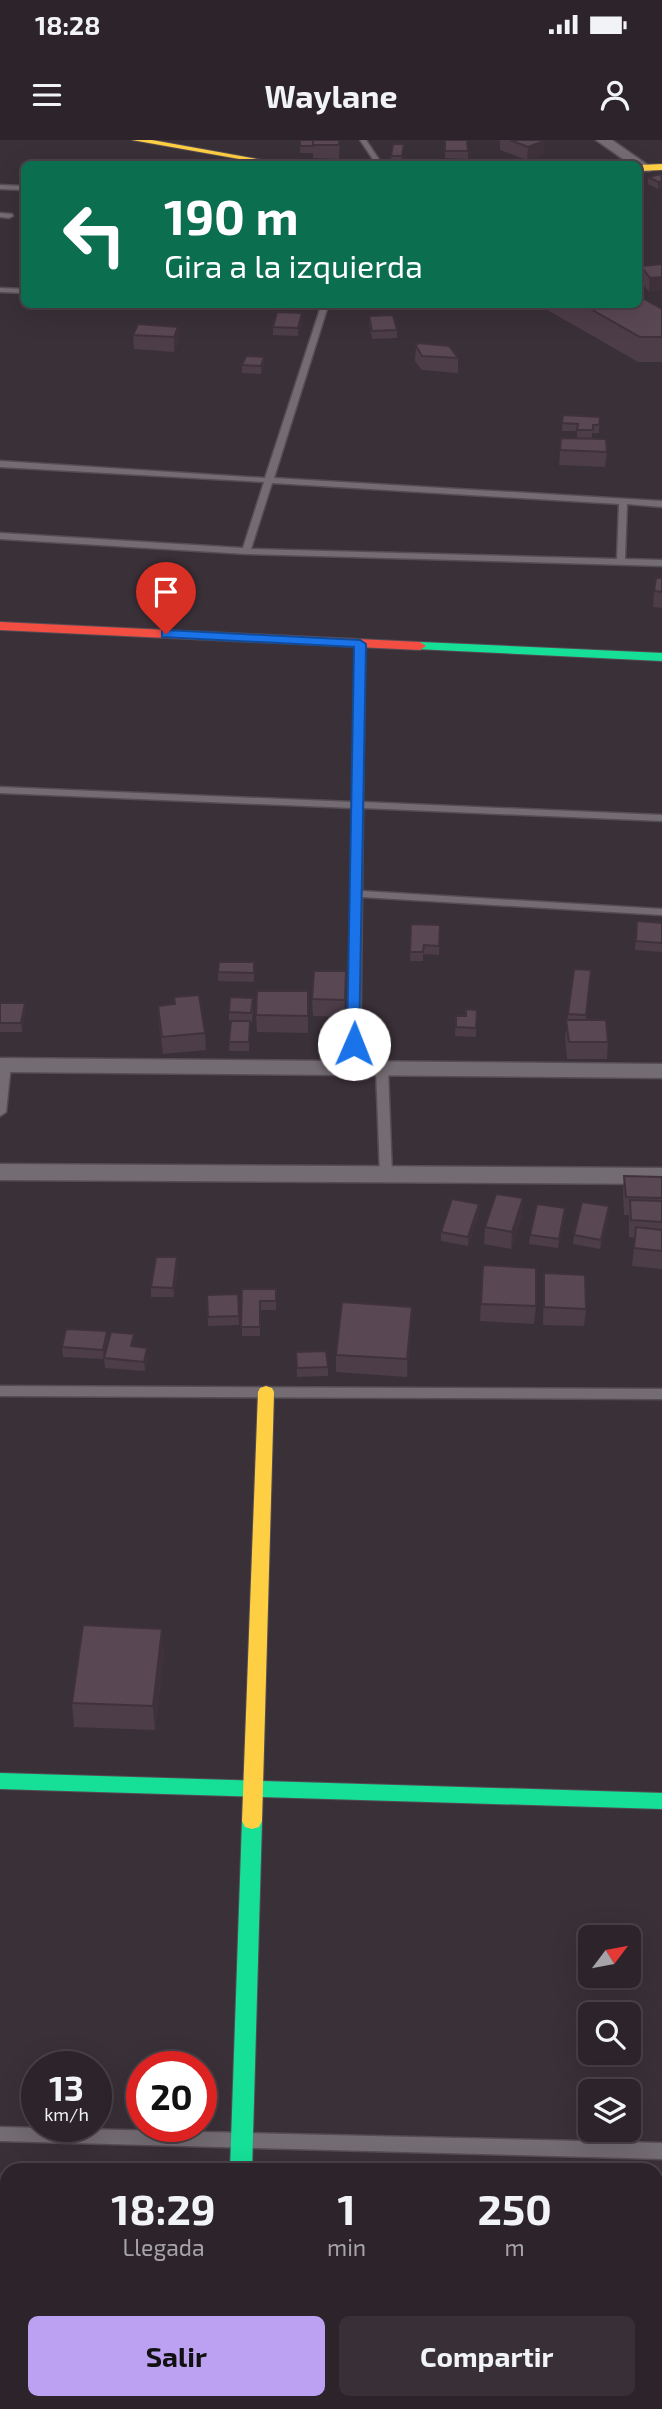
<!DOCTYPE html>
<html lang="es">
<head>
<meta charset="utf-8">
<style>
	:root { --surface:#2c242a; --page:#383036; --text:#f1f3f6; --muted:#a6a4a8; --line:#484147; --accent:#bca0f2 }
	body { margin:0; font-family:"Exo 2",sans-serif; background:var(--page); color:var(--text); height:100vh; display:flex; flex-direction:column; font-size:26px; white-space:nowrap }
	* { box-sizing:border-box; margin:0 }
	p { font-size:23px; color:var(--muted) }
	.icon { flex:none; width:38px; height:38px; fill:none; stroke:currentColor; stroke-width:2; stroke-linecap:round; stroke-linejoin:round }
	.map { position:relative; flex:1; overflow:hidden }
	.drawer { position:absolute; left:0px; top:2023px; width:663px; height:247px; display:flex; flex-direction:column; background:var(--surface); border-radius:21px 21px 0 0; box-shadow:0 7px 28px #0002,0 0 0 2px var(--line) }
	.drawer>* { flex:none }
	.banner { position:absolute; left:21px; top:21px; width:621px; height:147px; border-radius:10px; box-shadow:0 7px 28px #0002,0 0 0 2px var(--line); background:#0b6e4f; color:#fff; overflow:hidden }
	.needle { width:46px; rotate:58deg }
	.controls { position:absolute; left:578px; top:1785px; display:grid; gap:14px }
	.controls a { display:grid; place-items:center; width:63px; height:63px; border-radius:10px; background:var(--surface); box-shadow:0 7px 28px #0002,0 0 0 2px var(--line); font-size:35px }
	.speed { position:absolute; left:21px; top:1911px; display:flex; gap:14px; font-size:35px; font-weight:700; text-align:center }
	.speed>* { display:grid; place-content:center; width:91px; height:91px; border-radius:50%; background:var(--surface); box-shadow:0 7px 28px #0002,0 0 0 2px var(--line); line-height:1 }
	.speed small { font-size:18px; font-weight:400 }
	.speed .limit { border:10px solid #d22; background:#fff; color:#111 }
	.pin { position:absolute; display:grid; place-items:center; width:60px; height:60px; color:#fff; margin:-72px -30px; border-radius:50% 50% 50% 0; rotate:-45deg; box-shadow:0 0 7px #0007 }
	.pin .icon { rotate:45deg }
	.me { position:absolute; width:77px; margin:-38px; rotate:1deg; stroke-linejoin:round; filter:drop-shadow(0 0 5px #0008) }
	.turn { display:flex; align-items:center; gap:24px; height:147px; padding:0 28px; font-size:32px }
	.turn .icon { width:91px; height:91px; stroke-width:2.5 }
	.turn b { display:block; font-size:49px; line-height:60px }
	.eta { display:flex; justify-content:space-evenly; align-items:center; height:119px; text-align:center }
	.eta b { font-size:42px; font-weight:700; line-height:49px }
	.cta { display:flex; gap:14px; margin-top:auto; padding:14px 28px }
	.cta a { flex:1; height:80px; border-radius:10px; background:var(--accent); color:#111; font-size:28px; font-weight:700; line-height:80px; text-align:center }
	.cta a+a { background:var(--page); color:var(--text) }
	.status { display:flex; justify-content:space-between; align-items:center; height:49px; padding:0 35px; background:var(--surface); direction:ltr }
	.status svg { height:19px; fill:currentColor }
	header { display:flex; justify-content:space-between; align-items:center; height:91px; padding:0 28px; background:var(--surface); font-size:32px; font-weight:700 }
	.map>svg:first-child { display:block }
</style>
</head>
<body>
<div class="status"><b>18:28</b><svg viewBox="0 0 49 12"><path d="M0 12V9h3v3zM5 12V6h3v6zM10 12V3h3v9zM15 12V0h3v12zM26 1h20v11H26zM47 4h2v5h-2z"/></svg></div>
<header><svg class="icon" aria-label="menu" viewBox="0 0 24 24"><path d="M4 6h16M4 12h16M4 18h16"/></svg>Waylane<svg class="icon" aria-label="person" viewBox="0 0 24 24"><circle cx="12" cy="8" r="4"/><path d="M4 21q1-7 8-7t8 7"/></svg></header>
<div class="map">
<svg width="662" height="2269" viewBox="0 0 662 2269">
	<rect width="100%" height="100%" fill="#3a3038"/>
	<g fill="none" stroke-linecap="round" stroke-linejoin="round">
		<defs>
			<g id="lane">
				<polygon points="360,0 366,0 382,24 376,24"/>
				<polygon points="0,45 24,46 24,50 0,49"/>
				<polygon points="0,73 12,74 13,76 9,78 0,77"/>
				<polygon points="0,148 24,149 24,153 0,152"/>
				<path d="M279,164h52l-3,2 -54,172 388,23v6l-35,-3 -2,55 37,1v6l-416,-12 -246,-15v-6l243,15 21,-66 -264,-15v-6l265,17 56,-172h-39zM272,343l347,21 -2,55 -366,-10z"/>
				<polygon points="360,501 365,504 363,662 662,675 662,681 363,668 362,751 662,769 662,775 362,757 360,930 354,934 348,930 353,668 0,653 0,647 353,662 355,504"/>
				<polygon points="5,921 11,925 6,972 0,976 0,924"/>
				<polygon points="382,925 388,929 392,1035 386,1039 380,1035 376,929"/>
				<polygon points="0,1246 662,1249 662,1259 0,1256"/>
				<polygon points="0,1987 662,2003 662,2019 0,2001"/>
			</g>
			<g id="street">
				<polygon points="596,0 612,0 652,28 650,31 640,31 639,24 630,24"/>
				<polygon points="0,918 662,924 662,938 0,932"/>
				<polygon points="0,1024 662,1028 662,1044 0,1040"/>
				<polygon points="179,2263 216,2263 213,2269 176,2269"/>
			</g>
			<g id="fast">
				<polygon points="420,502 662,513 662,521 416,509 414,506"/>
				<polygon points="0,1633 662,1653 662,1669 0,1649"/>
				<polygon points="252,1673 259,1675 262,1681 252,2030 230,2030 242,1681 245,1675"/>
			</g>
			<g id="slow">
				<polygon points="132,0 152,0 285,24 268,24"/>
				<polygon points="662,24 662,30 639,31 639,25"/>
				<polygon points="266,1246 272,1248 274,1252 262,1681 259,1687 252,1689 245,1687 242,1681 258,1252 260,1248"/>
			</g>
			<polygon id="jam" points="0,482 420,502 426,506 420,510 0,490"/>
		</defs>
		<!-- lane casing -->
		<use href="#lane" stroke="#554c54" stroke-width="3"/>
		<!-- street casing -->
		<use href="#street" stroke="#554c54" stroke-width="3"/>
		<!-- fast casing -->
		<use href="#fast" stroke="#554c54" stroke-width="2"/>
		<!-- slow casing -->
		<use href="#slow" stroke="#554c54" stroke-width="2"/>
		<!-- jam casing -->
		<use href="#jam" stroke="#554c54" stroke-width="2"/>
		<!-- lane -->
		<use href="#lane" fill="#736c72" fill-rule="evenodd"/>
		<!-- street -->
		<use href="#street" fill="#736c72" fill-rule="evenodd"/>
		<!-- fast -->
		<use href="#fast" fill="#16e098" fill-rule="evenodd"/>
		<!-- slow -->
		<use href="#slow" fill="#ffcf43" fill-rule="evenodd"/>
		<!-- jam -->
		<use href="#jam" fill="#f24e42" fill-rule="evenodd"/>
	</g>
	<!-- wall -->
	<g fill="#4d3d48">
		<polygon points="300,0 340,0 339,19 313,18 313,13 300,13"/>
		<polygon points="445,0 468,11 468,19 445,18"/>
		<polygon points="500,0 543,0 544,14 527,20 500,10"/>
		<polygon points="404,4 401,23 391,23 391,16"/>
		<polygon points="662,34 662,48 658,49 648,44 648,37"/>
		<polygon points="662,124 649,152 640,140 641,126"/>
		<polygon points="537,164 639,164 662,169 662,222 638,222"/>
		<polygon points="369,176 397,190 397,198 372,199 369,183"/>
		<polygon points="302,181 298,196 273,195 273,187"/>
		<polygon points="178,187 179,201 174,212 134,209 133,195"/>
		<polygon points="416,206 458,218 458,233 422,230 415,221"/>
		<polygon points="264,217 264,225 261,234 242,233 242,225"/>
		<polygon points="563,275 600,277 599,293 592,293 592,298 577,298 577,291 562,291"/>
		<polygon points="561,298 607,312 605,327 559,325"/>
		<polygon points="662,438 662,468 653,467 654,451"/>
		<polygon points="637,781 662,783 662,812 635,810"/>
		<polygon points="411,784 440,785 439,815 423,814 423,821 410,821"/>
		<polygon points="254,822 254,842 218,841 218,832"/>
		<polygon points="574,829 591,830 586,880 608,902 607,919 567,919 565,898"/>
		<polygon points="346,831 344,877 313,876 312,859"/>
		<polygon points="308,851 308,893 257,892 256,875"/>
		<polygon points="174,857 205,893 206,910 163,914 159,883 158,866 174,864"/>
		<polygon points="0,863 25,863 25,872 22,892 0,892"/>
		<polygon points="253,867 252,882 250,882 249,911 229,911 231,881 229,881 229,872"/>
		<polygon points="477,870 476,897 455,896 456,876 466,876"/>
		<polygon points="624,1036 662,1037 662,1129 632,1126 635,1098 629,1097 629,1075 624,1075 623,1053"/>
		<polygon points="523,1058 522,1076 511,1109 484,1104 485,1087"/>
		<polygon points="479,1073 468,1106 441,1101 441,1092"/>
		<polygon points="609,1075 600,1109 573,1104 574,1095"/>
		<polygon points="565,1077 558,1108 529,1104 530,1095"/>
		<polygon points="483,1125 536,1166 534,1184 480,1181"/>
		<polygon points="178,1127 174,1157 151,1157 151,1147"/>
		<polygon points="544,1133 586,1169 584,1186 543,1185"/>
		<polygon points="242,1149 276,1149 276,1170 260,1170 260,1196 242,1196"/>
		<polygon points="238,1154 239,1185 208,1186 207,1155"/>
		<polygon points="411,1184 407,1237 336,1232 336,1215"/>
		<polygon points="108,1200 104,1218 134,1203 133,1207 148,1217 145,1231 105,1228 104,1219 63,1217 62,1207"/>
		<polygon points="296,1212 328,1227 328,1236 297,1237"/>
		<polygon points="164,1513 155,1590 74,1587 72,1563"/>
	</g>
	<!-- shaded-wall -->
	<g fill="#3f323b">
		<polygon points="544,1 544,14 527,20 528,7"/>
		<polygon points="662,41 662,48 658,49 658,42"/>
		<polygon points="662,137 662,151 649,152 650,138"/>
		<polygon points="302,173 302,181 298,196 298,188"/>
		<polygon points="178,187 179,201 174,212 174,197"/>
		<polygon points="264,217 264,225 261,234 261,226"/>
		<polygon points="25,863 25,872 22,892 21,883"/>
		<polygon points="523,1058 522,1076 511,1109 512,1092"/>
		<polygon points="479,1064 479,1073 468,1106 468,1097"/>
		<polygon points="609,1066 609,1075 600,1109 601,1100"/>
		<polygon points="565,1068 565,1077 558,1108 559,1099"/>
		<polygon points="177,1117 178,1127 174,1157 173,1148"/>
		<polygon points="412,1167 411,1184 407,1237 407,1219"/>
		<polygon points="107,1191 108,1200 104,1219 103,1210"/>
		<polygon points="134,1194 134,1203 131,1216 131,1206"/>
		<polygon points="147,1208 148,1217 145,1231 144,1222"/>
		<polygon points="162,1489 164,1513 155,1590 153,1566"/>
	</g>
	<!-- building -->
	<g fill="#5a4754" stroke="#3f323b" stroke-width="2">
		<rect x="300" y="0" width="13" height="6"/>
		<rect x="313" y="0" width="26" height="5"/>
		<polygon points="445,0 467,0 468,11 445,11"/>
		<polygon points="510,0 543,0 544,1 528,7"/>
		<polygon points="393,4 404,4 402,16 391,16"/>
		<polygon points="661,34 662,41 658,42 648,37"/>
		<polygon points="662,124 662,137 650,138 641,126"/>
		<polygon points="639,156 662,169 662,197 640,197 582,164 639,164"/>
		<polygon points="277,172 302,173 298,188 273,187"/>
		<polygon points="393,175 397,190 372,191 369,176"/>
		<polygon points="138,184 178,187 174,197 133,195"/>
		<polygon points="418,203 449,206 458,218 422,216 416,206"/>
		<polygon points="246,216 264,217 261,226 242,225"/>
		<polygon points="563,275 600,277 599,285 593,285 593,290 577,290 578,284 562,283"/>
		<polygon points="561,298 606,299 607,312 560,310"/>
		<polygon points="656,438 662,438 662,452 654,451"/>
		<polygon points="637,781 662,783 662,803 636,801"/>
		<polygon points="411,784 440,785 439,806 424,805 423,812 410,812"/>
		<polygon points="219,822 254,822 254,833 218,832"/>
		<polygon points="574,829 591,830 586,875 568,874"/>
		<polygon points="314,831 346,831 345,860 312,859"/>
		<polygon points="257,851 308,851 308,876 256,875"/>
		<polygon points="199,855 205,893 162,897 158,866 175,864 174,857"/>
		<polygon points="230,857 253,858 251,873 229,872"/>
		<polygon points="0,863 25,863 21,883 0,883"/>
		<polygon points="466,869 477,870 476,888 456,887 456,876 466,876"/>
		<polygon points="566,880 606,880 608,902 569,902"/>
		<polygon points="231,881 250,881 249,902 229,902"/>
		<polygon points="624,1036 662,1037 662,1058 626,1057"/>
		<polygon points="496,1054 523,1058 512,1092 485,1087"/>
		<polygon points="452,1059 479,1064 468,1097 441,1092"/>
		<polygon points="630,1060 662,1061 662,1082 631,1080"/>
		<polygon points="582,1062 609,1066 601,1100 574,1095"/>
		<polygon points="537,1064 565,1068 559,1099 530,1095"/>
		<polygon points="636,1087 662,1090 662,1111 634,1108"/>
		<polygon points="156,1117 177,1117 173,1148 151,1147"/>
		<polygon points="483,1125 536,1128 536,1166 481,1164"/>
		<polygon points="544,1133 585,1135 586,1169 544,1167"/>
		<polygon points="242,1149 276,1149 276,1161 260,1161 260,1187 241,1187"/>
		<polygon points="238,1154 239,1176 208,1177 207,1155"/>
		<polygon points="342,1162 412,1167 407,1219 336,1215"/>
		<polygon points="66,1189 107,1191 103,1210 62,1207"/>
		<polygon points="111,1192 134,1194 131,1206 147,1208 144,1222 104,1218"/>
		<polygon points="326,1211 328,1227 297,1228 296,1212"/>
		<polygon points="83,1485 162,1489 153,1566 72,1563"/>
	</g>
	<!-- route -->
	<polygon fill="#1a73e8" stroke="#114b97" stroke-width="2" points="166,490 360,500 366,504 359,908 349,908 347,904 354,507 162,497 162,491"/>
</svg>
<div class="controls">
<a><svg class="needle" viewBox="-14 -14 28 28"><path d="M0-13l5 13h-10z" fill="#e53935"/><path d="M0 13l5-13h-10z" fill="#a6a4a8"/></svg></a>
<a><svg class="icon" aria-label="search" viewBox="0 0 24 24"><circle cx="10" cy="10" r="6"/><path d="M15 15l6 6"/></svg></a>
<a><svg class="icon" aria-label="layers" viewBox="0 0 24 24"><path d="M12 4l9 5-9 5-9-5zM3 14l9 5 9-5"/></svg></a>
</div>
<div class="speed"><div>13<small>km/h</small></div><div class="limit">20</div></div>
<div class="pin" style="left:166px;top:494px;background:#d93025"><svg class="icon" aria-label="arrive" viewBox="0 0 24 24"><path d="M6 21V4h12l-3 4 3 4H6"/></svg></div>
<svg class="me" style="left:354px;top:904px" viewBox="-20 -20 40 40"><circle r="19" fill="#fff"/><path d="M0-13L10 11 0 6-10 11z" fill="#1a73e8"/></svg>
<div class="banner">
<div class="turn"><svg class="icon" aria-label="left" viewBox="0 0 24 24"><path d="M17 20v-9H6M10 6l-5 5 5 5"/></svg><div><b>190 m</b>Gira a la izquierda</div></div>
</div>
<section class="drawer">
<div class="eta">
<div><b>18:29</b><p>Llegada</p></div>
<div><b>1</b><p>min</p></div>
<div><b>250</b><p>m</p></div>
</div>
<div class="cta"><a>Salir</a><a>Compartir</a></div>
</section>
</div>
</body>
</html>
